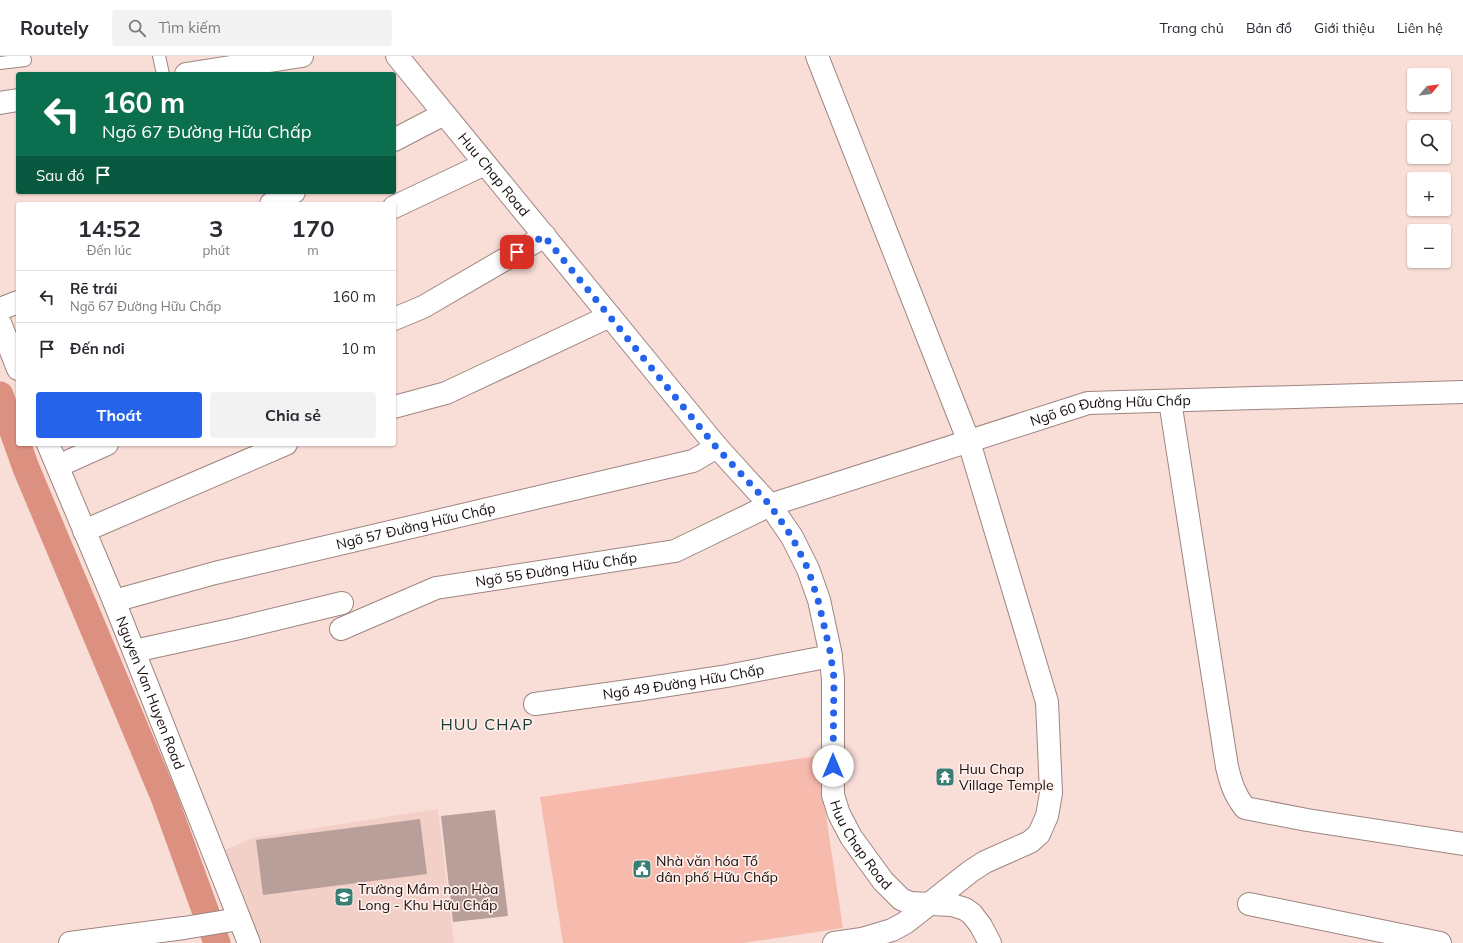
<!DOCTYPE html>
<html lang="vi">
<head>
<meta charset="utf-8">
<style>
	:root { --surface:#fff; --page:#f2f2f3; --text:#2b2b33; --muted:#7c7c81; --line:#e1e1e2; --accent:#2563eb }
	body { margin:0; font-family:Mulish,sans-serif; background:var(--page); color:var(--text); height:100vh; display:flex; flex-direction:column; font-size:15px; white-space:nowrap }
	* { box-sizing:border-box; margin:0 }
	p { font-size:13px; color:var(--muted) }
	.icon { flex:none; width:22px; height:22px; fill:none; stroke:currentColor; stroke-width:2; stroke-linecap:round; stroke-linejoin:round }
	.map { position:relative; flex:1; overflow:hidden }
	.details { position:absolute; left:16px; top:146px; width:380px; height:244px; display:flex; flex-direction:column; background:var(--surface); border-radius:4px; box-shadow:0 1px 3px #0004 }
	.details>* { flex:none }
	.banner { position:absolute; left:16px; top:16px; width:380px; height:122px; border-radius:4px; box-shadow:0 1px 3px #0004; background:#0b6e4f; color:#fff; overflow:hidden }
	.needle { width:26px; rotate:61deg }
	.controls { position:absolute; left:1407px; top:12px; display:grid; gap:8px }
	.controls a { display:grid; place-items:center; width:44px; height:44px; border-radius:4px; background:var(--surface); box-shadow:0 1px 3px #0004; font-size:20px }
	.pin { position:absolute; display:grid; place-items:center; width:34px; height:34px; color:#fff; margin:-17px; border-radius:8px; box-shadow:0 2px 6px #0006 }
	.me { position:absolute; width:44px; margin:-22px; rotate:0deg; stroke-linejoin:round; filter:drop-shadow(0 0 3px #0008) }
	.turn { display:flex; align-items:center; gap:14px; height:84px; padding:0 20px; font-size:18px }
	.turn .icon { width:52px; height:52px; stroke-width:2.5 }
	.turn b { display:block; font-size:28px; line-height:34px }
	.then { display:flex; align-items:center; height:38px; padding:0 20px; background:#0003; gap:8px; font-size:15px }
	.eta { display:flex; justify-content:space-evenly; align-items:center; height:68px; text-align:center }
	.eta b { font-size:24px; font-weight:700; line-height:28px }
	.cta { display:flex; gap:8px; margin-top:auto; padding:8px 20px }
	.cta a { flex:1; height:46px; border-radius:4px; background:var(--accent); color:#fff; font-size:16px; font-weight:700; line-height:46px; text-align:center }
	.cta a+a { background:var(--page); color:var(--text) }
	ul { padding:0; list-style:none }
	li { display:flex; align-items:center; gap:12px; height:52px; padding:0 20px; border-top:1px solid var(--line) }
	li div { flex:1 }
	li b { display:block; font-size:15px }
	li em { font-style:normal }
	header { display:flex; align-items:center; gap:24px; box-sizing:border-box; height:56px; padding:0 20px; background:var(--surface); border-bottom:1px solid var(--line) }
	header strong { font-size:19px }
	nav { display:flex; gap:22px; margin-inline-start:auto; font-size:14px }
	.search { width:280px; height:36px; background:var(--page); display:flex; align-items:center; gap:10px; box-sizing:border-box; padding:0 14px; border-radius:4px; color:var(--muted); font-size:15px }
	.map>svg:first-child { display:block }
</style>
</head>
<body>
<header>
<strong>Routely</strong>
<div class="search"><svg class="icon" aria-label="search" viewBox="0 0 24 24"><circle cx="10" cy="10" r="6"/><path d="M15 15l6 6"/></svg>Tìm kiếm</div>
<nav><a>Trang chủ</a><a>Bản đồ</a><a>Giới thiệu</a><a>Liên hệ</a></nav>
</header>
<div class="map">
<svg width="1463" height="887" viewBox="0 0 1463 887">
	<rect width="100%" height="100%" fill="#f9ddd7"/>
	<!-- built -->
	<polygon fill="#f2cfc7" points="438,753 454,887 259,887 221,796 252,782"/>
	<!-- green -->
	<polygon fill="#f7bbae" points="817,700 843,872 743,887 563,887 540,741"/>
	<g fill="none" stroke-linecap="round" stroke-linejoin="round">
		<!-- canal -->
		<polyline stroke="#dc9080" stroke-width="27" points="0,339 26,412 164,741 217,887"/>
	</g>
	<!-- building -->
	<g fill="#b99f99">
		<polygon points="495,754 508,860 453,866 441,760"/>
		<polygon points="420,763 427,818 263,839 256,784"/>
	</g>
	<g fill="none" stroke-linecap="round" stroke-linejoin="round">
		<defs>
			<g id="service">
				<polyline points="159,0 163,18"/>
				<polyline points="0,7 25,4"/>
			</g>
			<g id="minor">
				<polyline points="817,0 969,386 1047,646 1051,737 1047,760 1039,778 1030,786 985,806 971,815 905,867 892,874 862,883 834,887"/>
				<polyline points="394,84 444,58"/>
				<polyline points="271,148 294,136"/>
				<polyline points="394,151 485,108"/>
				<polyline points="0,253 18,246"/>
				<polyline points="394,263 423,251 545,180"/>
				<path d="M1170,345l57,366c4,16 7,27 18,41l62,12 156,24"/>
				<polyline points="394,351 446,337 610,260"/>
				<polyline points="58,410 107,388"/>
				<polyline points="84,475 286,388"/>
				<path id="s1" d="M114,545l101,-28 478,-112 24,-14"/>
				<path id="s2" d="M341,573l95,-41 239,-37 95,-46 318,-102 375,-11"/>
				<polyline points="134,595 235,573 342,547"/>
				<path id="s3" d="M535,648l108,-15 84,-13 104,-20"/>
				<polyline points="1249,848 1440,887"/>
				<polyline points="70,887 184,872 239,863"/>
			</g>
			<g id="tertiary">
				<path id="s4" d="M397,0l320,391 53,58 22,32 16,32 11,31 11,51 3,28v116l6,19 12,23 32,44 18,18 9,4 42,2 13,4 7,5 9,12 9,17"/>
				<polyline points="186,18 302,0"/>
				<polyline points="0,47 18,44"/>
				<polyline points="0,267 18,313"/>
				<path id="s5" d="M48,388l66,157 135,342"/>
			</g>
		</defs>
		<!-- service casing -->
		<use href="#service" stroke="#9e8580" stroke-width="14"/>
		<!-- minor casing -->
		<use href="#minor" stroke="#9e8580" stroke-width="24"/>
		<!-- tertiary casing -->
		<use href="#tertiary" stroke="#9e8580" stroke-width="24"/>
		<!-- service -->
		<use href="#service" stroke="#fff" stroke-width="12"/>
		<!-- minor -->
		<use href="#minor" stroke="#fff" stroke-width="22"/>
		<!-- tertiary -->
		<use href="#tertiary" stroke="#fff" stroke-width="22"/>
	</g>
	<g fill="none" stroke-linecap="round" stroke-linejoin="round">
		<!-- route -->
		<polyline stroke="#2563eb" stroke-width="7" stroke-dasharray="0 12.6" points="517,196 544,180 716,391 770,449 792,481 808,513 818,544 830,595 834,622 833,710"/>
	</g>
	<!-- icons -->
	<defs>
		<symbol id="temple-square" viewBox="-11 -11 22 22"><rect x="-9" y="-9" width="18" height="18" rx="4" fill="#3a7f74" stroke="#feede9"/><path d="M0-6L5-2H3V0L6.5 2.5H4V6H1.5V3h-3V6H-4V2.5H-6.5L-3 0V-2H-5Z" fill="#fff"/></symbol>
		<symbol id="civic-square" viewBox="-11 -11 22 22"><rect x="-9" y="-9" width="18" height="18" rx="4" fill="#3a7f74" stroke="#feede9"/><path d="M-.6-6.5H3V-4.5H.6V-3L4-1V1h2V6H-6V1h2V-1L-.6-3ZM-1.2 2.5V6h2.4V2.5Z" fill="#fff"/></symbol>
		<symbol id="school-square" viewBox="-11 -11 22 22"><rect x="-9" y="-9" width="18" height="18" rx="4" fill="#3a7f74" stroke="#feede9"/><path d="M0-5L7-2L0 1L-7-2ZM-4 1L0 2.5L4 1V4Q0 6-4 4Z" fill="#fff"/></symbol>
	</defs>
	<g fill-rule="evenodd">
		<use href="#temple-square" x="934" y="710" width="22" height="22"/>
		<use href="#civic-square" x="631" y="802" width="22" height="22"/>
		<use href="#school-square" x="333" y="830" width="22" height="22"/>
	</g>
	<g text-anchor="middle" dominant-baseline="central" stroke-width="3.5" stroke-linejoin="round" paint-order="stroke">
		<!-- street labels -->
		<g font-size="14" fill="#170e0c" stroke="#feede9">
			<text stroke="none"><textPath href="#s4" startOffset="153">Huu Chap Road</textPath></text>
			<text stroke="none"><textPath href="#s2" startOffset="806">Ngõ 60 Đường Hữu Chấp</textPath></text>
			<text stroke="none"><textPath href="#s1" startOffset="311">Ngõ 57 Đường Hữu Chấp</textPath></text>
			<text stroke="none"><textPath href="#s2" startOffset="225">Ngõ 55 Đường Hữu Chấp</textPath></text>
			<text stroke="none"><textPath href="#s3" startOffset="150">Ngõ 49 Đường Hữu Chấp</textPath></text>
			<text stroke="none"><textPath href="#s5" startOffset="269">Nguyen Van Huyen Road</textPath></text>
			<text stroke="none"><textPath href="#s4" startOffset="945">Huu Chap Road</textPath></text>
		</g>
		<!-- poi labels -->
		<g font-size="14" fill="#170e0c" stroke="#feede9" text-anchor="start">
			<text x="959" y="713">Huu Chap<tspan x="959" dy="16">Village Temple</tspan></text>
			<text x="656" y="805">Nhà văn hóa Tổ<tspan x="656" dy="16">dân phố Hữu Chấp</tspan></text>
			<text x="358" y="833">Trường Mầm non Hòa<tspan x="358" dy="16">Long - Khu Hữu Chấp</tspan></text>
		</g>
		<!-- quarter labels -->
		<g font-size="16" letter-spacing="1" fill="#183934" stroke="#feede9">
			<text x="487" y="668">HUU CHAP</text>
		</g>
	</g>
</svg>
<div class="controls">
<a><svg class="needle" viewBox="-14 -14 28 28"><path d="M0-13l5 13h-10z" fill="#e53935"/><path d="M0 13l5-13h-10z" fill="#7c7c81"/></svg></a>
<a><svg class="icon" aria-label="search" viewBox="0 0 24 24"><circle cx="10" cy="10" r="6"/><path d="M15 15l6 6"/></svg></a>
<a>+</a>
<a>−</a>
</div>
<div class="pin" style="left:517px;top:196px;background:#d93025"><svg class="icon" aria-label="arrive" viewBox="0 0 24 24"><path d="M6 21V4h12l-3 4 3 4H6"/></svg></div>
<svg class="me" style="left:833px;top:710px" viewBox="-20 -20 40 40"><circle r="19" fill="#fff"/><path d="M0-13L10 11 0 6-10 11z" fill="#2563eb"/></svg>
<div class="banner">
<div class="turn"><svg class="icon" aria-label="left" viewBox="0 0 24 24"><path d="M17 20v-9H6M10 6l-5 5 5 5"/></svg><div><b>160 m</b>Ngõ 67 Đường Hữu Chấp</div></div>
<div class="then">Sau đó<svg class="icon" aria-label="arrive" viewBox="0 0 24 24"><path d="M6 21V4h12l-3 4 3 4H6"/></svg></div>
</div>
<section class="details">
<div class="eta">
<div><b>14:52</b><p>Đến lúc</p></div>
<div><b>3</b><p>phút</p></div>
<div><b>170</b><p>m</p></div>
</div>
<ul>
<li><svg class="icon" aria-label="left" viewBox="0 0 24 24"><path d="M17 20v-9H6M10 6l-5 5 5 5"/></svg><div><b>Rẽ trái</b><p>Ngõ 67 Đường Hữu Chấp</p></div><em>160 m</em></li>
<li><svg class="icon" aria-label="arrive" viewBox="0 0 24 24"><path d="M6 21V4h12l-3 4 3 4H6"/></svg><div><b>Đến nơi</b></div><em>10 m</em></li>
</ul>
<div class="cta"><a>Thoát</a><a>Chia sẻ</a></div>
</section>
</div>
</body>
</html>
